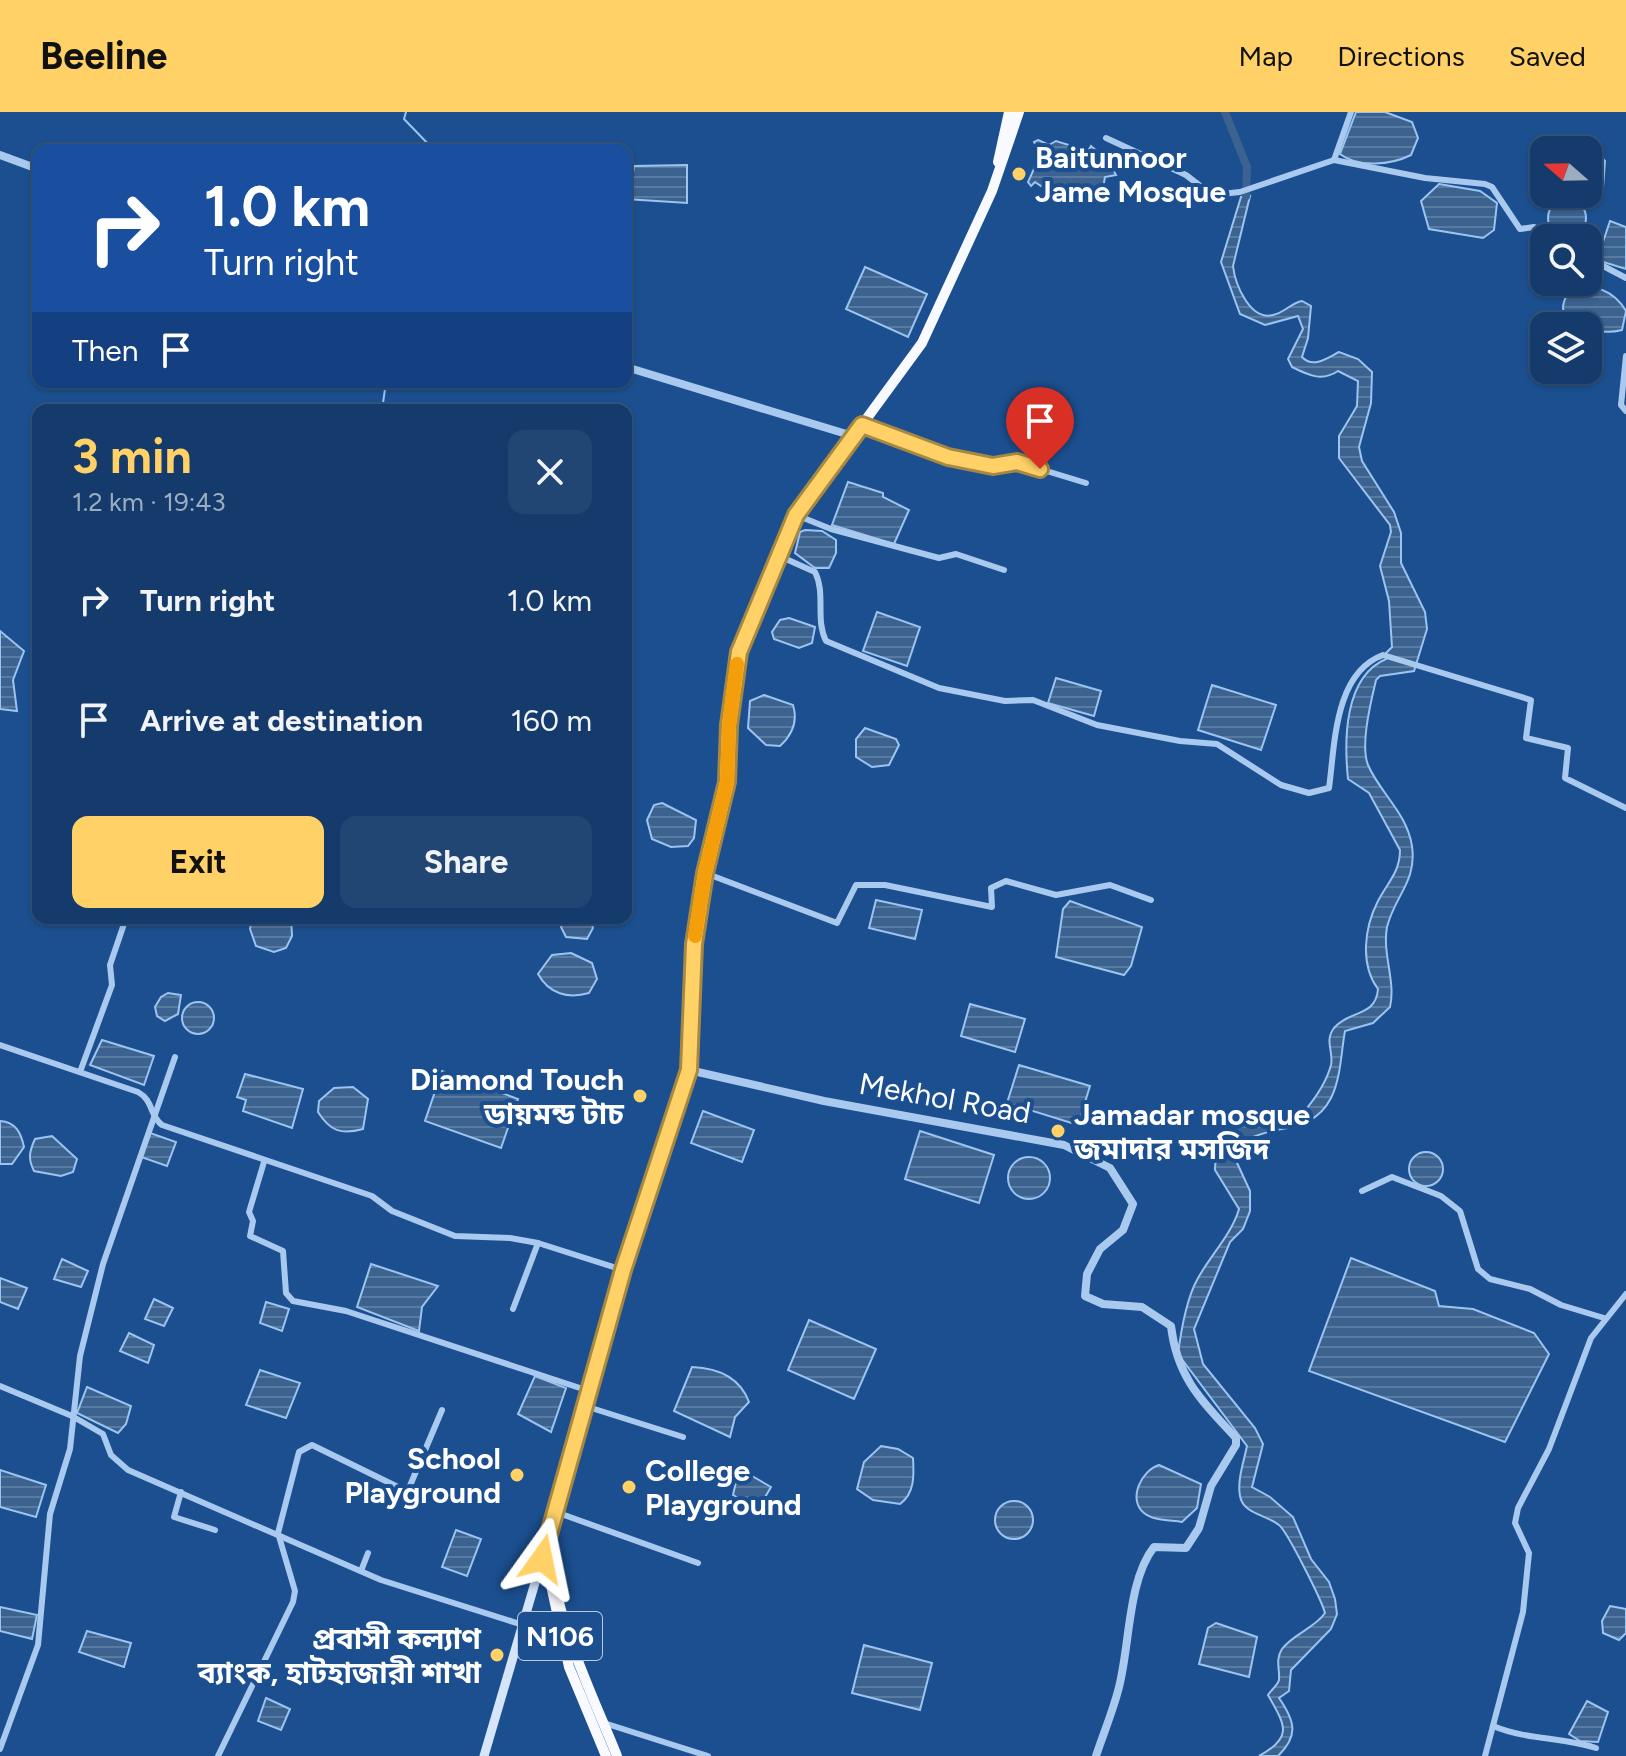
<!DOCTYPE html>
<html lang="en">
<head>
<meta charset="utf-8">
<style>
	:root { --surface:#143b6b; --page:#214673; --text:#f1f3f6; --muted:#9dadc1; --line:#33557e; --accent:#ffd166 }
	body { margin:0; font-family:Figtree,"Noto Sans Bengali",sans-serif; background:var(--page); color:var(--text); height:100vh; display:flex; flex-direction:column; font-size:30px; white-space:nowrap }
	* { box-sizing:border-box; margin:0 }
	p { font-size:26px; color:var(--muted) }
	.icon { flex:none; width:44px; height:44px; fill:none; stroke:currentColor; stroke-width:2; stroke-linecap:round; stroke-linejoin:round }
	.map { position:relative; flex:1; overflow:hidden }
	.side { position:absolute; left:32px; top:292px; width:600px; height:520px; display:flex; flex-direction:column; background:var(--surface); border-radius:16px; box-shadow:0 2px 6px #0004,0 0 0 2px var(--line) }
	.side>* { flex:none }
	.banner { position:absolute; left:32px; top:32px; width:600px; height:244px; border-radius:16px; box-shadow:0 2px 6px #0004,0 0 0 2px var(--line); background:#1a4fa0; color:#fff; overflow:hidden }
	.needle { width:52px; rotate:290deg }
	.buttons { position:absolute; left:1530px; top:24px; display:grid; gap:16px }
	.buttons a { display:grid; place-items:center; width:72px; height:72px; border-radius:16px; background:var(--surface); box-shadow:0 2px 6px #0004,0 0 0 2px var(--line); font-size:40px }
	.pin { position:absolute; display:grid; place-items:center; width:68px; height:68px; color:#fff; margin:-82px -34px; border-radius:50% 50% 50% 0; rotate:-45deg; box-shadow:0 0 8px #0007 }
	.pin .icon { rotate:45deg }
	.me { position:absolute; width:88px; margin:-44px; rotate:12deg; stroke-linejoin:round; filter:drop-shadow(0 0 6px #0008) }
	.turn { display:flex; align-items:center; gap:28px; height:168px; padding:0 40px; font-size:36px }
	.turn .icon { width:104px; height:104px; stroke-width:2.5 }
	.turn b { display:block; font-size:56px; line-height:68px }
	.then { display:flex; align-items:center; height:76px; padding:0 40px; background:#0003; gap:16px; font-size:30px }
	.round { display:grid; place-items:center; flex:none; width:84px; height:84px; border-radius:16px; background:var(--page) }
	.head { display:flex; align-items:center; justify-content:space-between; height:136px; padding:0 40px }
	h1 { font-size:48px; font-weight:700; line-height:60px; color:var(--accent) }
	.primary-button { display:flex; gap:16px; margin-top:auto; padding:16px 40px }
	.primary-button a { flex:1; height:92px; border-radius:16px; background:var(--accent); color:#111; font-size:32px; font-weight:700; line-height:92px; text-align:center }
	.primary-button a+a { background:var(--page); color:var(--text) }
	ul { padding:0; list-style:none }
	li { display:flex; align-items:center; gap:24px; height:120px; padding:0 40px }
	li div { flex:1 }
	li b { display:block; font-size:30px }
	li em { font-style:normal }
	header { display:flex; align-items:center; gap:48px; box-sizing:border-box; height:112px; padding:0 40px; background:var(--accent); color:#111 }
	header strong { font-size:38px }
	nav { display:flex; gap:44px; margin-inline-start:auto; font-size:28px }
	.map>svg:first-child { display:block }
</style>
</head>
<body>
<header>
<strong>Beeline</strong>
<nav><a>Map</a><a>Directions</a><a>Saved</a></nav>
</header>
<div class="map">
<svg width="1626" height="1644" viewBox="0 0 1626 1644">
	<defs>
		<pattern id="water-rules" width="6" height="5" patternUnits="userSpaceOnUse" patternTransform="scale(2)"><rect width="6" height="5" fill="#3c6290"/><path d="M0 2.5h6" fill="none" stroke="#597aa1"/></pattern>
	</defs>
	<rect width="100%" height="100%" fill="#1b4f8f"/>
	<!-- water -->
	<g fill="url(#water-rules)" stroke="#9cc4f0" stroke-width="2">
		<path d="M1356,0h29l27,10 6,16 -7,17c-20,10 -53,13 -71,-1z"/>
		<polygon points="1038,28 1049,33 1056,29 1088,39 1091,34 1098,40 1114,44 1111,54 1116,63 1105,65 1102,82 1090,88 1082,84 1073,89 1072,80 1057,78 1047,71 1041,74 1035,70 1031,74 1028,70 1037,50 1044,48 1034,30"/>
		<path d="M1562,32c18,-1 31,3 43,17l-2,27 -15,8 -5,-2h5v-44h-31z"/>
		<polygon points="687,53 687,91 626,87 626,62 633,61 634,54"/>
		<polygon points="1439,72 1480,79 1497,91 1494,118 1483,126 1429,117 1421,89"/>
		<path d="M1250,84l-17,70c2,18 17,55 40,49 11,-2 18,-12 29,-14l9,5 -3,32 -6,19c11,12 25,1 37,-5l19,7 14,13 -1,31 -12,44 3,14 32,51 7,21v30l24,49 2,17 -13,42 -34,5 -4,4c-5,21 -16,65 -8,85 12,28 39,48 44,81 5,36 -17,49 -25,81 -5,27 9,54 3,80l-17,16 -28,8c-4,21 -4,47 -14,67 -23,45 -74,19 -98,56l17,37v20l-7,18 -13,13 -36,87 9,35 52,64 8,16 -11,43 18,10 23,20 18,42 18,23 6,17 2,15 -6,15 -40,41 -2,21 -10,7c16,23 20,38 -1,58h-19c35,-19 26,-31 9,-61 3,-5 10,-10 11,-15 1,-11 -4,-20 3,-31 11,-15 33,-21 43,-36 -3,-12 -38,-82 -46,-88 -12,-10 -36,-11 -39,-29 -3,-16 4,-35 7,-50l-69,-92c3,-23 8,-54 19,-74 12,-23 35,-46 42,-71l-24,-39c-1,-25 23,-57 50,-58 12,-1 23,3 37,2 13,-15 24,-30 29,-49 3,-13 -7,-24 3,-37 15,-18 42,-11 44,-39 -18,-24 -14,-61 0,-88 10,-19 22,-29 22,-51l-31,-57 -21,-14c-4,-39 -4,-102 38,-120v-6l6,-6 -3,-46 -9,-35 11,-34 -1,-7 -51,-67v-22l18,-30 1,-25 -20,-10c-16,11 -30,4 -46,-4l-4,-8 15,-30 -5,-13 -33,9 -25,-11 -19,-52 20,-65z"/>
		<circle cx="1567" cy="106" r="19"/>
		<polygon points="1610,109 1626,115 1626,157 1597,148"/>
		<polygon points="865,155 927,182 908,225 846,197"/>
		<path d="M1572,173c23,1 41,4 54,26l-4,19c-16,4 -23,1 -35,-4 -27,-11 -30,-14 -15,-41z"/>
		<polygon points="848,370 883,381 883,385 909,398 894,432 832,413"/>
		<polygon points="805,418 822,419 836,428 836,441 829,456 815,456 795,441 800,420"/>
		<polygon points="877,500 920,515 907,554 863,539"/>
		<polygon points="789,506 815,515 812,531 799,536 774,527 772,520 780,508"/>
		<polygon points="0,519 24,539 13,568 17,599 0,597"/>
		<polygon points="1056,566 1101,579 1094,604 1048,591"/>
		<polygon points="1212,573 1276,593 1261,638 1198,618"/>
		<path d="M764,583l29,10c5,16 -1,30 -13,41l-14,-1 -18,-17 2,-27z"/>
		<polygon points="865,616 896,627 899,633 889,653 872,655 856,645 856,627"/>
		<polygon points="662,691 696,708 694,726 688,734 671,735 652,727 647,708 654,693"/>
		<polygon points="876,788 922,798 915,827 869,816"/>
		<polygon points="1070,789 1142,815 1131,854 1124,863 1056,845 1063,797"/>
		<polygon points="252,806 291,806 292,824 286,836 274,840 256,834 250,817"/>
		<polygon points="564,806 590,806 593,816 587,827 566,825 561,815"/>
		<path d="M571,841l21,10 5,16 -8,14c-21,6 -40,1 -51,-19l14,-19z"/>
		<polygon points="168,881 181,883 178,902 165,909 157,904 155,895 161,885"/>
		<circle cx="198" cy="906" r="16"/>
		<polygon points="970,892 1025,907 1015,940 961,924"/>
		<polygon points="102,928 154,944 144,973 90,953"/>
		<polygon points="1019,953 1090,974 1078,1013 1007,991"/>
		<polygon points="442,959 518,987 501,1036 425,1009"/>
		<polygon points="245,962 303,977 292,1016 243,999 246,988 237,985"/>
		<path d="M353,975l15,12 -5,30c-22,6 -33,2 -45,-17l1,-11 15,-13z"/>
		<polygon points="703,999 754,1018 742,1050 691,1031"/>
		<path d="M0,1009c16,1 21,12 24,26l-12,17h-12z"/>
		<polygon points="920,1019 994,1043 979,1091 905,1067"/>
		<polygon points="150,1021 176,1030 167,1054 141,1045"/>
		<path d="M52,1024l25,23 -4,13 -12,4 -27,-5c-6,-12 -5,-19 1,-32z"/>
		<circle cx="1426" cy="1057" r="17"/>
		<circle cx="1029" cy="1066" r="21"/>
		<polygon points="1351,1146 1435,1179 1439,1194 1473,1197 1534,1221 1549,1242 1505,1330 1309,1259"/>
		<polygon points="62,1147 88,1159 81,1175 54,1167"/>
		<polygon points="371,1152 438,1174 422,1195 419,1219 357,1195"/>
		<polygon points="0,1166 27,1176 18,1197 0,1190"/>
		<polygon points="154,1187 173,1196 164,1214 145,1207"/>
		<polygon points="266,1190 289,1197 282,1219 260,1211"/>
		<polygon points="809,1208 876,1237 854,1287 788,1258"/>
		<polygon points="129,1221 154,1233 148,1251 120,1239"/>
		<path d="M692,1255c26,1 48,11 57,35l-14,15 -5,20 -56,-26z"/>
		<polygon points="260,1258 300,1271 286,1306 246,1293"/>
		<polygon points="535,1264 566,1276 551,1320 518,1302"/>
		<polygon points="87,1275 131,1294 126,1312 118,1321 77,1301"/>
		<path d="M881,1334l17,3 15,9c1,17 2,35 -13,46l-27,-4 -16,-11 7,-27z"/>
		<path d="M1159,1353l42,19 -4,24 -15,14c-13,-2 -28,-1 -38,-9 -17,-14 -2,-43 15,-48z"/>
		<polygon points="0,1358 46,1373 36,1405 0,1395"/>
		<polygon points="745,1360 771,1375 758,1397 733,1383 736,1370"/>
		<circle cx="1014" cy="1408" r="19"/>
		<polygon points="456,1418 481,1427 467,1464 442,1455"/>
		<polygon points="1610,1494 1626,1497 1626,1521 1619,1528 1603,1521 1602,1509"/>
		<polygon points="0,1495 37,1503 32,1527 0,1519"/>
		<polygon points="1216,1511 1257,1525 1249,1565 1199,1552 1208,1516"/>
		<polygon points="87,1519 131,1531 124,1555 79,1540"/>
		<polygon points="864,1533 932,1551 920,1598 852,1581"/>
		<polygon points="266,1586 290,1597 281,1618 258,1609"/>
		<polygon points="1587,1589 1608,1600 1598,1630 1580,1629 1569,1622"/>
	</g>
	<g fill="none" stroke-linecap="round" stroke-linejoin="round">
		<!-- stream -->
		<g stroke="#9cc4f0" stroke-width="2">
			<polyline points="406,0 404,7 434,38"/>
			<polyline points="382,298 386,270"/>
		</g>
		<!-- canal -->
		<polyline stroke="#3c6290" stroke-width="8" points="1225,0 1247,55 1246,84"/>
		<!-- minor -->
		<g stroke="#a9c9ee" stroke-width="6">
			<polyline points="1106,26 1186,63 1212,83 1240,80 1334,48 1351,0"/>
			<polyline points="1334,48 1425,66 1485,72 1492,75 1520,117 1534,115 1555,126"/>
			<polyline points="1588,146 1626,166"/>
			<polyline points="1626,244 1621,293 1626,299"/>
			<polyline points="862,313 948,345 993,354 1017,350 1086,371"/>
			<polyline points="796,403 831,417 939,446 956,442 1004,458"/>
			<path d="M777,443l38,17c11,22 0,47 11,69l113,47 66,13 28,-1 64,25 83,16 37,3 64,41 28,8 20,-5c6,-43 5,-115 54,-133l148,45 -5,38 42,10 -3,30 61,30"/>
			<polyline points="705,761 837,811 856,773 885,773 992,795 991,776 1006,769 1056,783 1110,773 1151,788"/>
			<path d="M0,933l138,47c16,9 11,23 24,33l210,71 20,15 63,25 55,2 28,5 85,27"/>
			<polyline points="80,960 112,873 110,853 126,806"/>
			<polyline points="264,1050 249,1100 253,1109 250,1124 283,1139 286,1181 293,1189 346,1199 589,1279"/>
			<polyline points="1362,1079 1392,1065 1441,1084 1460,1099 1478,1157 1490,1167 1530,1177 1561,1193 1604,1206"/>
			<polyline points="513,1197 538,1131"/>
			<polyline points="0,1274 72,1304 103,1322 111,1343 128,1358 381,1468 523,1513"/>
			<polyline points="585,1294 683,1325"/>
			<polyline points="181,1380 174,1405 215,1418"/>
			<polyline points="553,1399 698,1451"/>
			<polyline points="361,1459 368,1441"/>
			<polyline points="604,1611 708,1644"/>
			<path d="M1493,1614c34,14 68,11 103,22"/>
			<polyline points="0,1637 38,1533 50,1402 70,1337 80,1244 103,1152 175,945"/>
			<polyline points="218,1644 293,1490 295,1479 278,1421 299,1340 312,1333 402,1377 409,1376 442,1298"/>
			<polyline points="1485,1644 1523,1500 1529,1441 1515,1411 1518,1396 1549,1337 1591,1226 1626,1182"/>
		</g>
		<!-- tertiary -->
		<g stroke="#a9c9ee" stroke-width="8">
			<polyline points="0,43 38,57"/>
			<polyline points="626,255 853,324"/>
			<path d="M689,958l135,31 240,44 46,23 23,36 -10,26 -23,19 -13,25 -2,22 18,8 39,3 29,19c6,52 31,75 65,112v7l-25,41 -12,42 -13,20 -32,-1c-27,34 -24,102 -36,144 -6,22 -15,44 -22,65"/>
		</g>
		<!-- secondary -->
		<polyline stroke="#d6e6fa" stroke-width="9" points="484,1644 542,1447"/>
		<!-- trunk -->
		<g stroke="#f8faff" stroke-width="10">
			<polyline points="998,50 1009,0"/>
			<path d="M552,1421c-7,68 40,160 65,223"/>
			<polyline points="606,1644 569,1555 543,1437 623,1158 689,958 694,832 705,761 727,670 729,613 739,540 796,403 922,231 992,79 1019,0"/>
		</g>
	</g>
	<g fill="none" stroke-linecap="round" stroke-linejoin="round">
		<defs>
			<polyline id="route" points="542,1447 623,1158 689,958 694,832 705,761 727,670 729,613 739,540 796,403 862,313 948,345 993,354 1017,350 1040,357"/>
		</defs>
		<!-- route casing -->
		<use href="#route" stroke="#a68842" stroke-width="20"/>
		<!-- route -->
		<use href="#route" stroke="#ffd166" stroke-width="14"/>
		<!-- slow -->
		<polyline stroke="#f59e0b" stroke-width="14" points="695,824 705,761 727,670 729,613 737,552"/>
	</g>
	<!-- markers -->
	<g fill="#ffd166" stroke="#1b4f8f" stroke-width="3">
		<circle cx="1019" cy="62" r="8"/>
		<circle cx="640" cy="984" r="8"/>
		<circle cx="1058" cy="1019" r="8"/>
		<circle cx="517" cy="1363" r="8"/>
		<circle cx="629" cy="1375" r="8"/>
		<circle cx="497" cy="1543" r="8"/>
	</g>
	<g text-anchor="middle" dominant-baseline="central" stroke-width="8" stroke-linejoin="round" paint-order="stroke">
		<!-- shield labels -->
		<rect fill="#1b4f8f" stroke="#bbcadd" stroke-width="2" x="518" y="1500" width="84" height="48" rx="6"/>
		<g font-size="28" font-weight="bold" fill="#fff">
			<text x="560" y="1524">N106</text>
		</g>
		<!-- poi labels -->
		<g font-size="30" font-weight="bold" fill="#fff" stroke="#1b4f8f" text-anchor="start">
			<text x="1035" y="45">Baitunnoor<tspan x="1035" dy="34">Jame Mosque</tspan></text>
			<text x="624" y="967" text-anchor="end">Diamond Touch<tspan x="624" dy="34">ডায়মন্ড টাচ</tspan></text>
			<text x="1074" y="1002">Jamadar mosque<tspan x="1074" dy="34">জমাদার মসজিদ</tspan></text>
			<text x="501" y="1346" text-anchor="end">School<tspan x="501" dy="34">Playground</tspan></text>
			<text x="645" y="1358">College<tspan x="645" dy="34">Playground</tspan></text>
			<text x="481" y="1526" text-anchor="end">প্রবাসী কল্যাণ<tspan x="481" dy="34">ব্যাংক, হাটহাজারী শাখা</tspan></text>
		</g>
		<!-- street labels -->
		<g font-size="30" fill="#fff" stroke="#1b4f8f">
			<text transform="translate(945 986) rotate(10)">Mekhol Road</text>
		</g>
	</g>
</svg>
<div class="buttons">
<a><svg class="needle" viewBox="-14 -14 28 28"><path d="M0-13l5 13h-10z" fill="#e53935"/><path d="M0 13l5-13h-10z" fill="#9dadc1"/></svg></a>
<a><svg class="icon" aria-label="search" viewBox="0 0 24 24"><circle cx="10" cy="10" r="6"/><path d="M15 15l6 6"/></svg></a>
<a><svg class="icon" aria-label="layers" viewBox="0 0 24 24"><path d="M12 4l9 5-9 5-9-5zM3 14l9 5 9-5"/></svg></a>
</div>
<div class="pin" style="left:1040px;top:357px;background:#d93025"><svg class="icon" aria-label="arrive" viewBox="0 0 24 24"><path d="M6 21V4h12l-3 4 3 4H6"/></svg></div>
<svg class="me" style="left:542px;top:1447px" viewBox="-20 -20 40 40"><path d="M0-17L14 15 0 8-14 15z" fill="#ffd166" stroke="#fff" stroke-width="4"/></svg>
<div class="banner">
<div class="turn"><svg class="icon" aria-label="right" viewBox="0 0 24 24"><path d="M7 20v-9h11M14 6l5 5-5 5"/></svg><div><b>1.0 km</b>Turn right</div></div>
<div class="then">Then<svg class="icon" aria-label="arrive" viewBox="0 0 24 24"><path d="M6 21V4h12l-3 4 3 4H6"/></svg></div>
</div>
<section class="side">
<div class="head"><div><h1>3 min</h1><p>1.2 km · 19:43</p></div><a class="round"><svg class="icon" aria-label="close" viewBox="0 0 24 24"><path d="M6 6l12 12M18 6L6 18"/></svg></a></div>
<ul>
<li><svg class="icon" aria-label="right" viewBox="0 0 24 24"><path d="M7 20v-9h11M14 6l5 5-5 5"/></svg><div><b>Turn right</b></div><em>1.0 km</em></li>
<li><svg class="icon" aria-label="arrive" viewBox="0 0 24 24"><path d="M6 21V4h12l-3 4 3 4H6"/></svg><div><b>Arrive at destination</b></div><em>160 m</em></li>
</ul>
<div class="primary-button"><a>Exit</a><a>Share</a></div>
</section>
</div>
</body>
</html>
